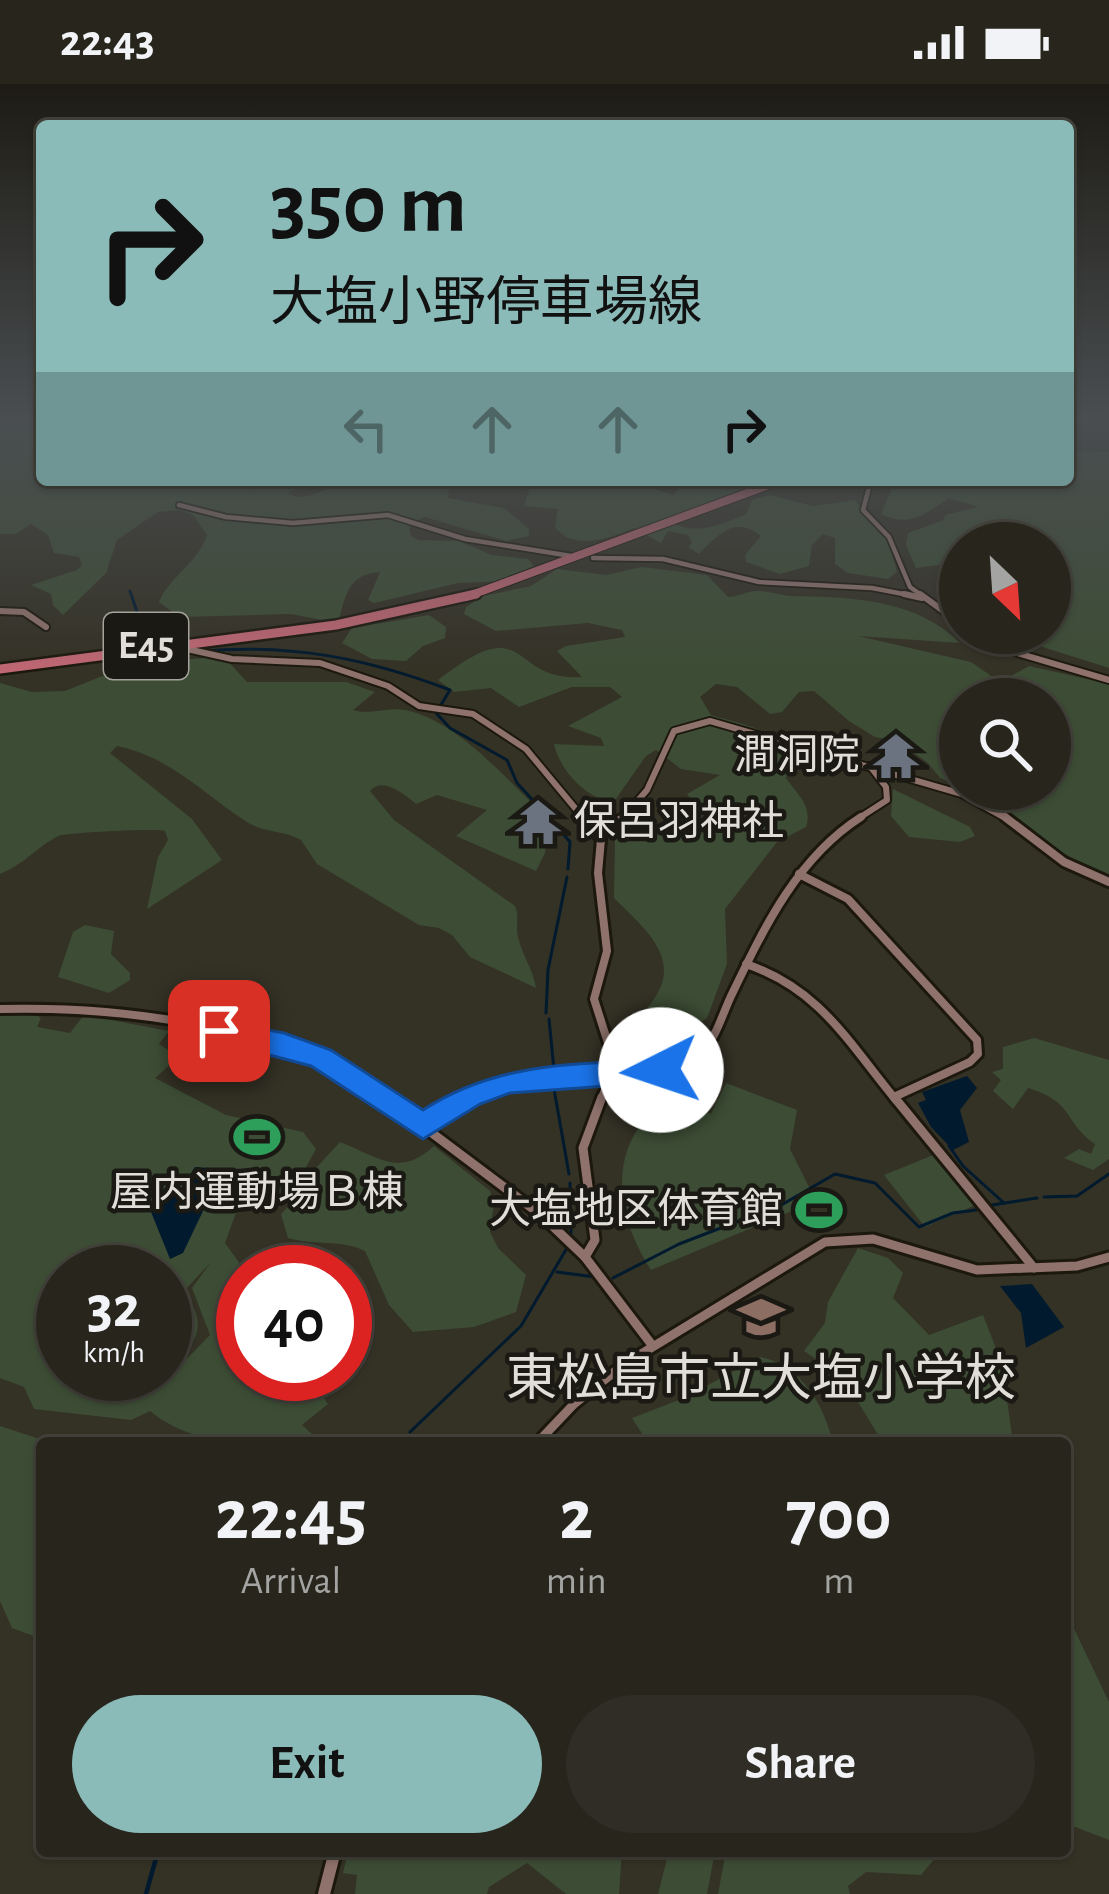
<!DOCTYPE html>
<html lang="en">
<head>
<meta charset="utf-8">
<style>
	:root { --surface:#27251c; --page:#2f2d25; --text:#f1f3f6; --muted:#a4a5a3; --line:#43423b; --accent:#8bbbb9 }
	body { margin:0; font-family:"Alegreya Sans","Noto Sans JP",sans-serif; background:var(--page); color:var(--text); height:100vh; display:flex; flex-direction:column; font-size:45px; white-space:nowrap }
	* { box-sizing:border-box; margin:0 }
	p { font-size:39px; color:var(--muted) }
	.icon { flex:none; width:66px; height:66px; fill:none; stroke:currentColor; stroke-width:2; stroke-linecap:round; stroke-linejoin:round }
	.map { position:relative; flex:1; overflow:hidden }
	.side { position:absolute; left:36px; top:1353px; width:1035px; height:420px; display:flex; flex-direction:column; background:var(--surface); border-radius:12px; box-shadow:0 3px 9px #0004,0 0 0 3px var(--line) }
	.side>* { flex:none }
	.guide { position:absolute; left:36px; top:36px; width:1038px; height:366px; border-radius:12px; box-shadow:0 3px 9px #0004,0 0 0 3px var(--line); background:#8bbbb9; color:#111; overflow:hidden }
	.needle { width:78px; rotate:155deg }
	.tools { position:absolute; left:939px; top:438px; display:grid; gap:24px }
	.tools a { display:grid; place-items:center; width:132px; height:132px; border-radius:50%; background:var(--surface); box-shadow:0 3px 9px #0004,0 0 0 3px var(--line); font-size:60px }
	.speed { position:absolute; left:36px; top:1161px; display:flex; gap:24px; font-size:60px; font-weight:700; text-align:center }
	.speed>* { display:grid; place-content:center; width:156px; height:156px; border-radius:50%; background:var(--surface); box-shadow:0 3px 9px #0004,0 0 0 3px var(--line); line-height:1 }
	.speed small { font-size:30px; font-weight:400 }
	.speed .limit { border:18px solid #d22; background:#fff; color:#111 }
	.pin { position:absolute; display:grid; place-items:center; width:102px; height:102px; color:#fff; margin:-51px; border-radius:24px; box-shadow:0 6px 18px #0006 }
	.me { position:absolute; width:132px; margin:-66px; rotate:266deg; stroke-linejoin:round; filter:drop-shadow(0 0 9px #0008) }
	.turn { display:flex; align-items:center; gap:42px; height:252px; padding:0 36px; font-size:54px }
	.turn .icon { width:156px; height:156px; stroke-width:2.5 }
	.turn b { display:block; font-size:84px; line-height:102px }
	.lanes { display:flex; align-items:center; height:114px; padding:0 36px; background:#0003; justify-content:center; gap:60px; direction:ltr }
	.lanes .off { opacity:.35 }
	.eta { display:flex; justify-content:space-evenly; align-items:center; height:204px; text-align:center }
	.eta b { font-size:72px; font-weight:700; line-height:84px }
	.button { display:flex; gap:24px; margin-top:auto; padding:24px 36px }
	.button a { flex:1; height:138px; border-radius:72px; background:var(--accent); color:#111; font-size:48px; font-weight:700; line-height:138px; text-align:center }
	.button a+a { background:var(--page); color:var(--text) }
	.status { display:flex; justify-content:space-between; align-items:center; height:84px; padding:0 60px; background:var(--surface); direction:ltr }
	.status svg { height:33px; fill:currentColor }
	.map>svg:first-child { display:block }
</style>
</head>
<body>
<div class="status"><b>22:43</b><svg viewBox="0 0 49 12"><path d="M0 12V9h3v3zM5 12V6h3v6zM10 12V3h3v9zM15 12V0h3v12zM26 1h20v11H26zM47 4h2v5h-2z"/></svg></div>
<div class="map">
<svg width="1109" height="1810" viewBox="0 0 1109 1810">
	<rect width="100%" height="100%" fill="#343125"/>
	<!-- green -->
	<g fill="#3d4d35" fill-rule="evenodd">
		<path d="M0,335h42v61h271l-25,13c14,9 37,0 48,-13h116l-5,18 57,10 25,21v7l-23,5 -81,-24 -16,7 2,12 8,4 40,1 33,14 36,4 8,10 -27,12 -51,2 -84,20 -6,-3 12,-28c-33,2 -34,24 -42,51l-47,-9 -112,3 -20,-15c11,-26 38,-38 48,-67l-14,-20 -13,-5 -22,2 -41,28 -11,33 -43,42 -10,-10 -2,-11 -20,-9 46,-15 5,-5 -3,-8 -25,-4 -6,-18 -17,-11 -15,10h-16z"/>
		<path d="M1068,367l41,1v216l-110,-35h51v-90h-90v19l-44,6 -10,-23 2,-12 36,-13 1,-5 34,-8 -30,-9c-24,16 -40,30 -68,16l11,-26 -11,-8h187z"/>
		<path d="M532,396h118l9,11 15,4 4,-5 -6,-10h116l-45,12 -69,32c24,11 49,0 72,-10l6,-14 18,-5 43,11 42,-6 32,37 10,35 -9,7 -40,-6 -13,-9v-26l-12,-4 -11,11 -3,21 -29,8 -34,-12 -1,-7 16,-19c-27,-21 -43,-1 -62,18l-11,-7 4,-4 -4,-8 -20,-4 -7,12 -27,-15c-24,10 -60,24 -79,-1l3,-18 -34,-3z"/>
		<path d="M642,483l65,8 21,22c9,0 18,-5 27,-6 12,-1 25,5 37,5 58,1 125,3 168,47l-102,-7 113,26 29,20 29,-16 80,18v194c-53,-24 -94,-61 -145,-89h86v-90h-90v87l-20,-8 -12,-15 -31,-22 -22,-4 -26,-16 -35,-30 -15,1 -17,20 -12,2 -33,-27 -21,-3 -16,13 11,18c33,10 74,16 90,50l-13,5 -2,8c11,16 27,28 20,49l-29,15 -52,67 2,55 -20,54 -57,37 -19,-19c1,-15 11,-21 20,-33 34,-43 -6,-74 -37,-105l1,-60 16,-7 64,5 59,-20 -1,-9 -16,-5h-44l-6,-8 33,-19 -39,-6 -25,-19 -10,6 -33,47c-27,-5 -53,-32 -59,-59l50,2 -3,-8 -33,-12 54,-29 -12,-10h-38l-53,20 -28,-19 -37,4 -16,-12c93,-73 69,2 144,-3l-25,-26 9,-5 59,-9 -3,-7 -34,-7 -92,8 -32,-17 2,-7 17,-11 48,-10 26,-17 49,6z"/>
		<polygon points="429,531 446,543 445,554 423,562 406,577 372,575 342,559 352,544"/>
		<path d="M204,574h21l22,24h99l29,10 -22,18c18,6 37,-5 57,1 51,14 93,65 131,101l7,10 -3,31 -9,18 -80,-35 31,-26 -50,-15 -21,9c-12,-10 -33,-28 -46,-13l24,29 121,86c5,12 0,19 3,31 4,18 15,32 18,51l-66,-31 -18,-22 -13,-7 -20,-3 -102,-61 -16,-24c-17,-10 -37,-7 -54,-18 -44,-28 -76,-65 -130,-76l-7,7 82,66 30,41 -75,49 11,-52 10,-17 -3,-9c-9,-3 -101,2 -107,5 -21,11 -35,29 -58,38v-191l32,9 33,-1 65,-26z"/>
		<polygon points="893,705 970,743 975,752 960,758 909,753 891,732"/>
		<polygon points="85,841 114,847 111,870 130,889 130,896 109,909 58,893 73,848"/>
		<path d="M30,927l11,7 -4,9 33,6 14,-18 85,16 -10,13 20,13 -24,21 71,37 77,17 13,17 -22,40 -23,15 -29,-8 -17,47 21,29 -3,102h69l-3,2 19,28 -26,21 20,18c-60,0 -123,8 -172,-32l-19,9 -97,-11 -10,-22 -24,-9v-365zM211,1178l-19,26 18,47 -38,39h-109v-102h102v80l18,5c20,-27 19,-38 1,-66z"/>
		<path d="M1034,954l75,22v99l-16,11 -29,-12 15,-9 12,5 4,-10c-32,-22 -20,-42 -67,-56l-15,21 -20,-18 8,-11 -9,-8 11,-3v-22z"/>
		<path d="M726,999l71,27 -7,39 26,52 -165,69c-29,-45 -45,-106 -5,-152 8,-8 23,-15 32,-21l33,17z"/>
		<path d="M340,1058c39,15 59,36 94,4l56,45 4,12 -4,29 8,16 28,27 -10,37 -42,15 -61,5 -24,-27 -24,-54c-24,-12 -51,-5 -77,-13l-7,-24 31,-32 5,-15z"/>
		<polygon points="936,1070 976,1121 925,1143 884,1091"/>
		<polygon points="858,1164 888,1174 903,1189 893,1214 929,1251 983,1231 1002,1280 1013,1359 883,1359 843,1293 804,1267 825,1239 828,1218"/>
		<path d="M760,1273c40,7 64,47 73,86h-185l-16,-25 52,-20z"/>
		<polygon points="0,1342 52,1359 42,1359 42,1555 12,1544 0,1517"/>
		<polygon points="1065,1526 1109,1618 1109,1756 1065,1739"/>
		<polygon points="348,1767 622,1767 619,1810 566,1810 527,1779 489,1803 487,1810 355,1810 357,1791 343,1789"/>
		<polygon points="669,1767 715,1767 707,1810 658,1810"/>
		<polygon points="726,1767 941,1767 921,1791 866,1788 848,1802 850,1810 718,1810"/>
	</g>
	<!-- water -->
	<g fill="#011a2e">
		<polygon points="967,992 977,1004 960,1026 969,1058 953,1066 931,1043 918,1019 926,1016 922,1008"/>
		<polygon points="195,1083 223,1085 183,1169 170,1175 151,1128 178,1109"/>
		<polygon points="1032,1200 1064,1243 1026,1264 1021,1229 1000,1202"/>
	</g>
	<g fill="none" stroke-linecap="round" stroke-linejoin="round">
		<!-- stream-far1 -->
		<g stroke="#011a2e" stroke-width="3">
			<polyline points="130,507 140,537 174,552"/>
			<path d="M203,567c90,-7 163,7 247,39l-14,23 14,15 57,32 10,23 35,38"/>
			<polyline points="554,739 570,758 568,785"/>
			<polyline points="546,929 548,886 567,793"/>
			<polyline points="549,935 554,986"/>
			<polyline points="554,1005 569,1090"/>
			<polyline points="949,1062 963,1082 1004,1119"/>
			<polyline points="570,1099 571,1149"/>
			<polyline points="1044,1113 1077,1112 1109,1090"/>
			<polyline points="992,1121 1037,1114"/>
			<polyline points="557,1188 595,1193"/>
			<polyline points="613,1194 679,1160 783,1120 835,1090 875,1099 919,1143 953,1129 976,1126"/>
			<polyline points="410,1348 521,1242 567,1164"/>
		</g>
		<!-- stream -->
		<polyline stroke="#011a2e" stroke-width="4.5" points="146,1810 158,1767"/>
		<defs>
			<g id="secondary-far4">
				<polyline points="871,396 863,426 889,453 910,503 924,513"/>
				<polyline points="179,421 226,433 293,439 388,431 465,455 571,472"/>
				<polyline points="593,474 663,475 759,498 872,504 919,513"/>
			</g>
			<g id="secondary-far3">
				<polyline points="904,510 922,514"/>
				<polyline points="920,510 960,539"/>
				<polyline points="0,527 24,528 46,543"/>
				<polyline points="975,549 1004,565 1109,596"/>
				<polyline points="178,563 232,575 320,579 388,602 419,622 473,630 526,665 585,736"/>
				<polyline points="621,736 647,706 674,647 710,637 962,710 1009,736"/>
				<polyline points="856,736 887,716 886,703 870,682"/>
			</g>
			<g id="secondary-far2">
				<polyline points="583,733 601,755 598,789 607,867 594,915 609,962 609,985"/>
				<polyline points="1005,733 1064,778 1109,798"/>
				<polyline points="598,748 625,733"/>
				<polyline points="799,790 848,815 977,956 978,970 970,978 894,1013"/>
				<path d="M746,880c74,25 102,78 150,136"/>
				<path d="M0,925c123,-3 287,17 388,91"/>
				<path d="M463,1016c63,-38 193,-4 240,-49 13,-13 21,-41 29,-57 32,-66 65,-136 129,-177"/>
				<polyline points="601,1016 609,996"/>
			</g>
			<g id="secondary-far1">
				<polyline points="384,1013 541,1131 585,1173 652,1261"/>
				<polyline points="894,1013 1034,1184"/>
				<polyline points="423,1042 467,1013"/>
				<polyline points="585,1173 595,1156 583,1064 602,1013"/>
				<polyline points="537,1359 574,1320 623,1281 825,1158 873,1155 977,1186 1077,1182 1109,1173"/>
			</g>
			<polyline id="secondary" points="324,1810 335,1767"/>
			<polyline id="highway-far1" points="466,513 782,396"/>
			<polyline id="highway" points="0,585 336,541 476,510"/>
		</defs>
		<!-- secondary-far4 casing -->
		<use href="#secondary-far4" stroke="#1c180e" stroke-width="8"/>
		<!-- secondary-far3 casing -->
		<use href="#secondary-far3" stroke="#1c180e" stroke-width="10"/>
		<!-- secondary-far2 casing -->
		<use href="#secondary-far2" stroke="#1c180e" stroke-width="14"/>
		<!-- secondary-far1 casing -->
		<use href="#secondary-far1" stroke="#1c180e" stroke-width="15"/>
		<!-- secondary casing -->
		<use href="#secondary" stroke="#1c180e" stroke-width="18"/>
		<!-- highway-far1 casing -->
		<use href="#highway-far1" stroke="#1c180e" stroke-width="10"/>
		<!-- highway casing -->
		<use href="#highway" stroke="#1c180e" stroke-width="14"/>
		<!-- secondary-far4 -->
		<use href="#secondary-far4" stroke="#8f726c" stroke-width="4.5"/>
		<!-- secondary-far3 -->
		<use href="#secondary-far3" stroke="#8f726c" stroke-width="6"/>
		<!-- secondary-far2 -->
		<use href="#secondary-far2" stroke="#8f726c" stroke-width="8"/>
		<!-- secondary-far1 -->
		<use href="#secondary-far1" stroke="#8f726c" stroke-width="9"/>
		<!-- secondary -->
		<use href="#secondary" stroke="#8f726c" stroke-width="12"/>
		<!-- highway-far1 -->
		<use href="#highway-far1" stroke="#bf6773" stroke-width="8"/>
		<!-- highway -->
		<use href="#highway" stroke="#bf6773" stroke-width="9"/>
	</g>
	<!-- sky -->
	<linearGradient id="sky" x2="0" y2="1"><stop stop-color="#1d1b14"/><stop offset="0.57" stop-color="#4a4e51"/><stop offset="1" stop-color="#4a4e51" stop-opacity="0"/></linearGradient>
	<rect width="1109" height="588" fill="url(#sky)"/>
	<!-- route -->
	<path fill="#1a73e8" stroke="#114b97" stroke-width="3" d="M219,937l65,12 47,17 92,60c76,-49 151,-45 238,-51l10,3 5,8 -5,9 -10,3 -151,11 -30,11 -57,35 -112,-73 -102,-27 -4,-8 4,-7z"/>
	<!-- icons -->
	<defs>
		<symbol id="temple-bare" viewBox="-9 -9 18 18"><path d="M0-6L5-2H3V0L6.5 2.5H4V6H1.5V3h-3V6H-4V2.5H-6.5L-3 0V-2H-5Z" fill="#6b7280" stroke="#1a1913" stroke-width="2.5" paint-order="stroke"/></symbol>
		<symbol id="stadium-bare" viewBox="-9 -9 18 18"><path d="M0-5a6.5 5 0 1 0 0 10a6.5 5 0 1 0 0-10ZM-3.5-1.8h7v3.6h-7Z" fill="#2e9e5b" stroke="#1a1913" stroke-width="2.5" paint-order="stroke"/></symbol>
		<symbol id="school-bare" viewBox="-9 -9 18 18"><path d="M0-5L7-2L0 1L-7-2ZM-4 1L0 2.5L4 1V4Q0 6-4 4Z" fill="#8d6e63" stroke="#1a1913" stroke-width="2.5" paint-order="stroke"/></symbol>
	</defs>
	<g fill-rule="evenodd">
		<use href="#temple-bare" x="863" y="639" width="66" height="66"/>
		<use href="#temple-bare" x="505" y="705" width="66" height="66"/>
		<use href="#stadium-bare" x="224" y="1020" width="66" height="66"/>
		<use href="#stadium-bare" x="786" y="1093" width="66" height="66"/>
		<use href="#school-bare" x="728" y="1200" width="66" height="66"/>
	</g>
	<g text-anchor="middle" dominant-baseline="central" stroke-width="9" stroke-linejoin="round" paint-order="stroke">
		<!-- shield labels -->
		<rect fill="#1a1913" stroke="#a5a39c" stroke-width="3" x="104" y="529" width="84" height="66" rx="9"/>
		<g font-size="39" font-weight="bold" fill="#e1ded7">
			<text x="146" y="562">E45</text>
		</g>
		<!-- poi labels -->
		<g font-size="42" fill="#e1ded7" stroke="#1a1913" text-anchor="end">
			<text x="860" y="672">澗洞院</text>
			<text x="574" y="738" text-anchor="start">保呂羽神社</text>
			<text x="257" y="1109" text-anchor="middle">屋内運動場Ｂ棟</text>
			<text x="783" y="1126">大塩地区体育館</text>
		</g>
		<!-- near-poi labels -->
		<g font-size="51" fill="#e1ded7" stroke="#1a1913">
			<text x="761" y="1295">東松島市立大塩小学校</text>
		</g>
	</g>
</svg>
<div class="tools">
<a><svg class="needle" viewBox="-14 -14 28 28"><path d="M0-13l5 13h-10z" fill="#e53935"/><path d="M0 13l5-13h-10z" fill="#a4a5a3"/></svg></a>
<a><svg class="icon" aria-label="search" viewBox="0 0 24 24"><circle cx="10" cy="10" r="6"/><path d="M15 15l6 6"/></svg></a>
</div>
<div class="speed"><div>32<small>km/h</small></div><div class="limit">40</div></div>
<div class="pin" style="left:219px;top:947px;background:#d93025"><svg class="icon" aria-label="arrive" viewBox="0 0 24 24"><path d="M6 21V4h12l-3 4 3 4H6"/></svg></div>
<svg class="me" style="left:661px;top:986px" viewBox="-20 -20 40 40"><circle r="19" fill="#fff"/><path d="M0-13L10 11 0 6-10 11z" fill="#1a73e8"/></svg>
<div class="guide">
<div class="turn"><svg class="icon" aria-label="right" viewBox="0 0 24 24"><path d="M7 20v-9h11M14 6l5 5-5 5"/></svg><div><b>350 m</b>大塩小野停車場線</div></div>
<div class="lanes"><svg class="icon off" aria-label="left" viewBox="0 0 24 24"><path d="M17 20v-9H6M10 6l-5 5 5 5"/></svg><svg class="icon off" aria-label="ahead" viewBox="0 0 24 24"><path d="M12 20V5M6 11l6-6 6 6"/></svg><svg class="icon off" aria-label="ahead" viewBox="0 0 24 24"><path d="M12 20V5M6 11l6-6 6 6"/></svg><svg class="icon" aria-label="right" viewBox="0 0 24 24"><path d="M7 20v-9h11M14 6l5 5-5 5"/></svg></div>
</div>
<section class="side">
<div class="eta">
<div><b>22:45</b><p>Arrival</p></div>
<div><b>2</b><p>min</p></div>
<div><b>700</b><p>m</p></div>
</div>
<div class="button"><a>Exit</a><a>Share</a></div>
</section>
</div>
</body>
</html>
